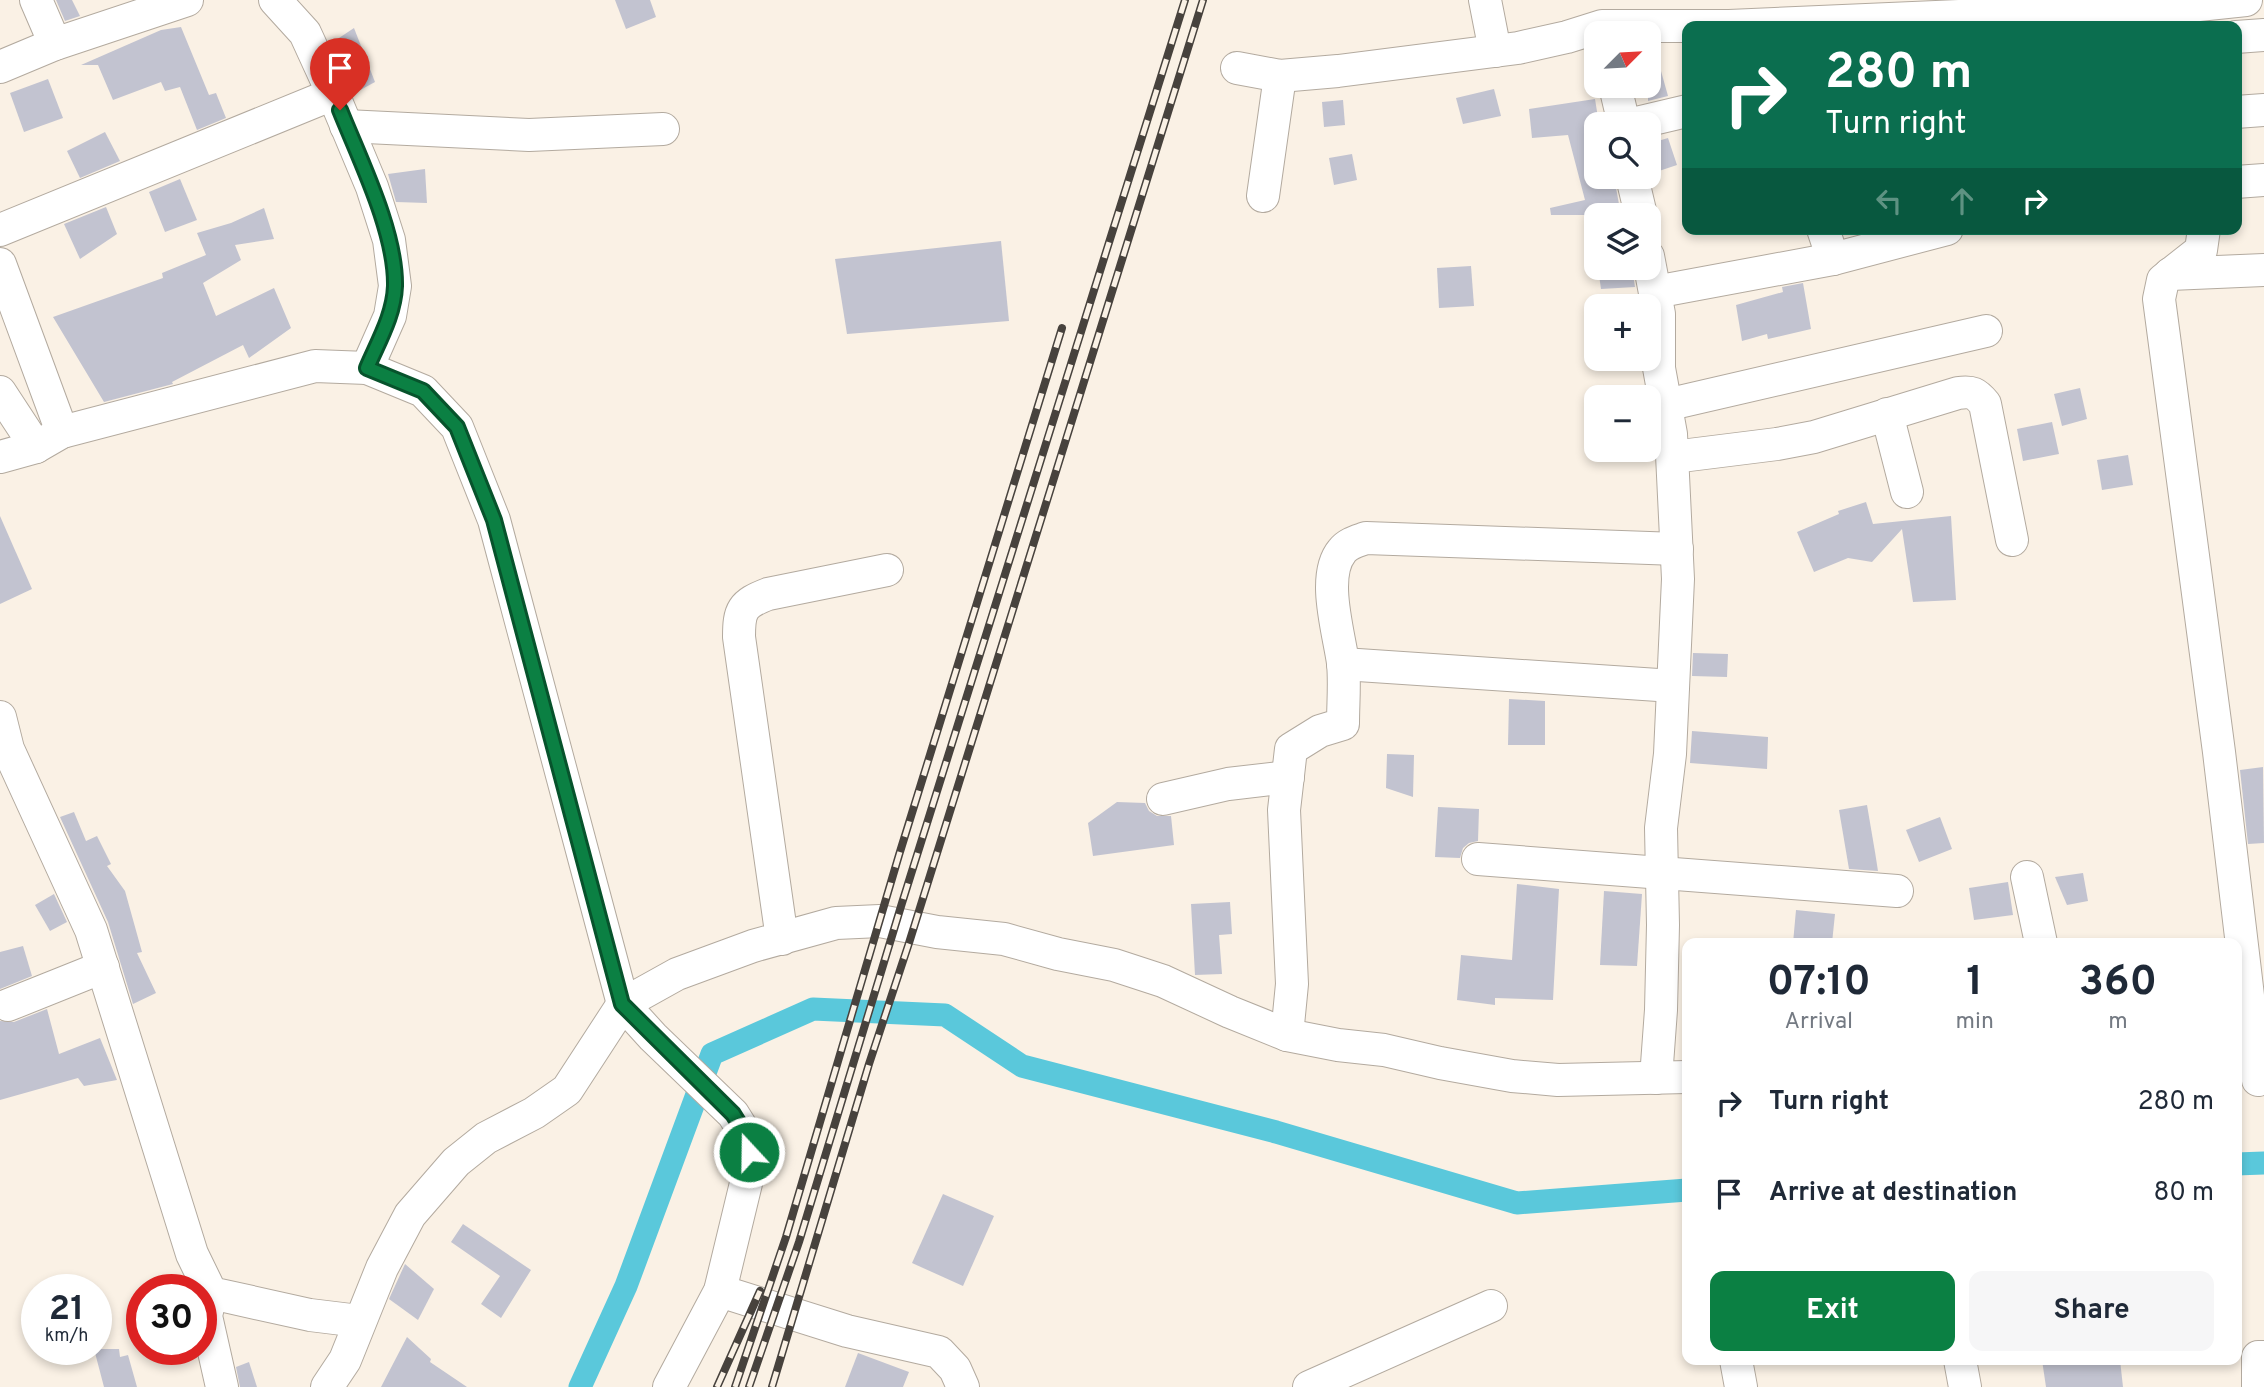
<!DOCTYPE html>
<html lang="en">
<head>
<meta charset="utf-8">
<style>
	:root { --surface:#fff; --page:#f6f6f7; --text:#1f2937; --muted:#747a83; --accent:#0b8043 }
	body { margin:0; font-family:Overpass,sans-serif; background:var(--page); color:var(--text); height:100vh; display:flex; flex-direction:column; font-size:26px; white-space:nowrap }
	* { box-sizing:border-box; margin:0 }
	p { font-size:23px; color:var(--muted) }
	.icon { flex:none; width:38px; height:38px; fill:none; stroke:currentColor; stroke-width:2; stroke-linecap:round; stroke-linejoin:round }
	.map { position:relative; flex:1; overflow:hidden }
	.panel { position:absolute; left:1682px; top:938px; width:560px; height:427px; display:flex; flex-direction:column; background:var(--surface); border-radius:14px; box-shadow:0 4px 10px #0003 }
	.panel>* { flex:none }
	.guide { position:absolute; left:1682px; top:21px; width:560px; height:214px; border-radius:14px; box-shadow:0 4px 10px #0003; background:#0b6e4f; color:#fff; overflow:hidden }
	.needle { width:46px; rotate:66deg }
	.buttons { position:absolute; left:1584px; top:21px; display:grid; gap:14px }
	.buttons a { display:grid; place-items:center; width:77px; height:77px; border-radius:14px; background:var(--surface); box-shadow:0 4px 10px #0003; font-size:35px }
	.speed { position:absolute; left:21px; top:1274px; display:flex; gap:14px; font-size:35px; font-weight:700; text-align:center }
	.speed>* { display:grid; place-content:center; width:91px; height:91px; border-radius:50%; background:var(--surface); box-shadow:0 4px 10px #0003; line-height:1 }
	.speed small { font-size:18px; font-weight:400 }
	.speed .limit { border:10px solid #d22; background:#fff; color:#111 }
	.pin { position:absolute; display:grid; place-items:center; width:60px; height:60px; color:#fff; margin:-72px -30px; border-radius:50% 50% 50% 0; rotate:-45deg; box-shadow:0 0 7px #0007 }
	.pin .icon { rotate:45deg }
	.me { position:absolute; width:77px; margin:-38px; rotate:339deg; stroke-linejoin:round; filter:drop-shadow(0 0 5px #0008) }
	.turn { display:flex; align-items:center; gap:24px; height:147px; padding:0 28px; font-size:32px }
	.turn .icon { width:91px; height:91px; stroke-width:2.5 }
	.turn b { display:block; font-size:49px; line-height:60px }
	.lanes { display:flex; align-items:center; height:66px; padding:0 28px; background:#0003; justify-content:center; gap:35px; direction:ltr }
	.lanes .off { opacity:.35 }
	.eta { display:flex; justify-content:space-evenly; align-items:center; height:119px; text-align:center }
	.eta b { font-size:42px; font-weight:700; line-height:49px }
	.action { display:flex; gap:14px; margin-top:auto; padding:14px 28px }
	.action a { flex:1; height:80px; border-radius:14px; background:var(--accent); color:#fff; font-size:28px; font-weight:700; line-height:80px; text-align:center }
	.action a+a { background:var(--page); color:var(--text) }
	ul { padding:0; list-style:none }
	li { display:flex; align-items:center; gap:21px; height:91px; padding:0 28px }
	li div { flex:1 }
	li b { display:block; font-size:26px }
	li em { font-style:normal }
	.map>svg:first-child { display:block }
</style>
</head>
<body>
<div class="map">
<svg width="2264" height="1387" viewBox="0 0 2264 1387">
	<rect width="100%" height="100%" fill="#faf1e5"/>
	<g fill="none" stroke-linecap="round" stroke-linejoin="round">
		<!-- canal -->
		<g stroke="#5ac8db" stroke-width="23">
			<polyline points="2236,1164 2264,1163"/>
			<polyline points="580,1387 626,1286 712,1054 813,1009 945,1015 1022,1066 1276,1132 1517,1203 1687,1190"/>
		</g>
	</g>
	<!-- building -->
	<g fill="#c2c3d0">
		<polygon points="56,0 72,0 80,16 65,21"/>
		<polygon points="615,0 650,0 656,17 626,29"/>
		<polygon points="181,27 209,95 216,93 226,118 197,130 180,87 165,91 161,82 113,100 98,65 81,65 161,30"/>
		<polygon points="354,28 375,82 353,94 330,44"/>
		<polygon points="1648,46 1654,46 1668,96 1648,101"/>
		<polygon points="48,79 63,118 24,132 10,93"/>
		<polygon points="1494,89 1501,116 1463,124 1456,98"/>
		<polygon points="1595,99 1599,124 1596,124 1596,177 1614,177 1621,215 1596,215 1596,218 1590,218 1589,215 1551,215 1550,208 1585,200 1568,135 1532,138 1529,109"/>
		<polygon points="1343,100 1345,125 1324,127 1322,102"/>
		<polygon points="105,132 120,161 80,178 67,151"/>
		<polygon points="1668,138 1677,165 1650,174 1648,144"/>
		<polygon points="1352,154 1357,180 1334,185 1329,158"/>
		<polygon points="425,169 427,203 396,202 388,174"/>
		<polygon points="180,179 197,220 165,232 149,192"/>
		<polygon points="106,207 117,234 80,259 64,224"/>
		<polygon points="264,208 274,239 235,245 241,260 203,283 216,316 274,288 291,328 249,358 243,345 172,382 173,384 104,402 53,317 163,278 162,273 206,255 197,233 231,223"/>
		<polygon points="1001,241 1009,321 847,334 835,259"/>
		<polygon points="1471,266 1474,306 1439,308 1437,268"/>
		<polygon points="1598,268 1632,268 1635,287 1601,289"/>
		<polygon points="1803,283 1811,329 1768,339 1767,334 1742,341 1736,305 1783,292 1782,287"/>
		<polygon points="2080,388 2087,419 2062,426 2054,394"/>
		<polygon points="2052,422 2059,454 2023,461 2017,429"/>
		<polygon points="2128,455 2133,485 2102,490 2097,460"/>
		<polygon points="1866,502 1873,524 1951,516 1956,600 1913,602 1902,529 1872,562 1848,558 1814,572 1797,532 1839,514 1838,511"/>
		<polygon points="0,516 32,589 0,604"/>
		<polygon points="1693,653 1728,654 1727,677 1692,676"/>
		<polygon points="1509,699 1545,701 1545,745 1508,745"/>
		<polygon points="1692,731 1768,737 1767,769 1690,763"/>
		<polygon points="1387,754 1414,755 1413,797 1386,788"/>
		<polygon points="2263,767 2264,843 2248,844 2240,770"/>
		<polygon points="1117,802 1145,803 1149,811 1157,816 1171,816 1174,845 1093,856 1088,823"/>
		<polygon points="1867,805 1875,852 1878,871 1849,869 1839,810"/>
		<polygon points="1438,807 1479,809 1478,841 1469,843 1463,848 1460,858 1435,857"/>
		<polygon points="74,812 86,841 97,836 111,864 107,866 125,891 142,952 137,953 156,993 133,1004 108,922 60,817"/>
		<polygon points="1940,817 1952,849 1919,862 1906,830"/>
		<polygon points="2083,873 2088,901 2067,905 2055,877"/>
		<polygon points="2008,882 2013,915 1974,920 1969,888"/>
		<polygon points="1517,884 1559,889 1553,1000 1495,998 1495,1005 1457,1000 1461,955 1512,960"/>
		<polygon points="1604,891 1642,894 1637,966 1600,965"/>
		<polygon points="54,894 67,922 50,931 35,905"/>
		<polygon points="1230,902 1232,934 1219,935 1222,974 1195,975 1191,904"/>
		<polygon points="1796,910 1835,914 1832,943 1793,943"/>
		<polygon points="23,946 32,976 0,989 0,952"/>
		<polygon points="47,1009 59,1054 100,1038 117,1080 84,1086 78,1078 0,1100 0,1021 14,1022"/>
		<polygon points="943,1194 994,1216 963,1286 912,1263"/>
		<polygon points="463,1224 531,1270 501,1318 481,1304 500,1276 451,1242"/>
		<polygon points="405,1264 434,1289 418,1320 389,1299"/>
		<polygon points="407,1337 431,1359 430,1362 467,1387 381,1387"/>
		<polygon points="94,1349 119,1349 120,1357 128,1355 137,1387 104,1387"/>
		<polygon points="858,1353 909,1372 903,1387 845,1387"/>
		<polygon points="2042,1360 2120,1360 2123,1387 2046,1387"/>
		<polygon points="249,1362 257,1387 240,1387 236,1367"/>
	</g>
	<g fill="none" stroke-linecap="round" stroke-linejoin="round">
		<defs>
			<g id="minor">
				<polyline points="36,0 55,44"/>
				<polyline points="275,0 305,33 333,94 372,187 389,240 395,286 390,316 367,368"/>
				<polyline points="1485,0 1495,51"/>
				<polyline points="2236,37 2264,35"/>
				<polyline points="0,67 55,44 187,0"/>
				<polyline points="1237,68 1280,76 1338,71 1518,48 1567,37 1602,26 1729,26 2189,6 2246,0"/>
				<polyline points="1615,86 1624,124"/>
				<polyline points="2236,112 2264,110"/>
				<polyline points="1632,124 1687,111"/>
				<polyline points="346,126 529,135 663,129"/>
				<polyline points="1632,177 1641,215"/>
				<polyline points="2236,182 2264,180"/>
				<polyline points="1263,196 1280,76"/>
				<polyline points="1823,229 1833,259"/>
				<polyline points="2204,229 2201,250 2163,280 2159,299 2219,752 2258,1080"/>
				<polyline points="0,230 333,94"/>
				<polyline points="1648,256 1659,314 1659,368 1671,434 1678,579 1670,754 1661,828 1663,925 1661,1010 1656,1078"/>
				<polyline points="0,264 62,432"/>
				<polyline points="2170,274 2264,270"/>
				<polyline points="1655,292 1833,259 1947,229"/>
				<polyline points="0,392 36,447"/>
				<polyline points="1666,405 1986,331"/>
				<polyline points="1887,414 1907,492"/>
				<polyline points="0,457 36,447 62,432 315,366 367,368 423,391 457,427 494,520 623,1004 653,1037 733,1114 743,1130 749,1152 748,1175 720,1291 669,1387"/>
				<path d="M1673,457l104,-13 37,-7 144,-44c14,-2 18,0 27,11l27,136"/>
				<polyline points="1343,664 1673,686"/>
				<polyline points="0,717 8,749 91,930 192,1254 211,1293 310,1315 359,1321"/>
				<polyline points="1163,799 1228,784 1288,777"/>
				<polyline points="1478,859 1897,891"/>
				<polyline points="2027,877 2041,943"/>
				<path d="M782,939l-43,-302c0,-27 3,-33 29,-43l119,-24"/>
				<polyline points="8,1005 103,967"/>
				<path d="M1287,1035l5,-51 -8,-174 7,-61 29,-18 23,-7c0,-20 2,-41 0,-61 -4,-30 -22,-87 -1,-112 6,-8 16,-10 24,-13l311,11"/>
				<polyline points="720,1291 847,1331 939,1352 955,1369 963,1387"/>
				<polyline points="211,1293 206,1316 222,1387"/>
				<polyline points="1736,1360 1741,1387"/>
				<polyline points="1960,1360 1965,1387"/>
				<polyline points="327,1387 345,1360 382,1268 410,1215 456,1162 486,1138 534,1113 567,1090 623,1004 677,974 753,946 836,923 880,921 937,932 1004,939 1058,954 1114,965 1163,981 1230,1012 1287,1035 1338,1045 1384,1050 1440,1063 1512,1076 1558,1080 1687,1077"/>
				<polyline points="1309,1387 1491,1306"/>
				<polyline points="2258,1387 2258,1357 2264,1357"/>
			</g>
		</defs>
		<!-- minor casing -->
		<use href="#minor" stroke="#b3aa9f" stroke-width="34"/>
		<!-- minor -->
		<use href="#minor" stroke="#fff" stroke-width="32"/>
		<defs>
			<g id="rail">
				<polyline points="717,1387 760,1291"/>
				<polyline points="735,1387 786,1237 899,855 1062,328"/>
				<polyline points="749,1387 799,1242 902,903 1185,0"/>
				<polyline points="772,1387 869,1064 909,943 1203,0"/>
			</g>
		</defs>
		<!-- rail casing -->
		<use href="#rail" stroke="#47423d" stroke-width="8"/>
		<!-- rail -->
		<use href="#rail" stroke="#faf1e5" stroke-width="5" stroke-dasharray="16" stroke-linecap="butt"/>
	</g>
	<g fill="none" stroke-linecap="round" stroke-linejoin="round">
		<defs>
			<path id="route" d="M340,110c20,50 56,122 55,176 -1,29 -17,56 -28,82l56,23 34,36 37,93 128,484 111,110 10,16 6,22"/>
		</defs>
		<!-- route casing -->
		<use href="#route" stroke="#07532c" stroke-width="18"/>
		<!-- route -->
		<use href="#route" stroke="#0b8043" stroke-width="12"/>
	</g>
</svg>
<div class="buttons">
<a><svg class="needle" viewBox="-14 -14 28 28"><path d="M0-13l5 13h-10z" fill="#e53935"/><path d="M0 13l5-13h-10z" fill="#747a83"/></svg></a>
<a><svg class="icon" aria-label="search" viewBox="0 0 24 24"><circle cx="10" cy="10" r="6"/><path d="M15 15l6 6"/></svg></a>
<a><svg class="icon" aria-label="layers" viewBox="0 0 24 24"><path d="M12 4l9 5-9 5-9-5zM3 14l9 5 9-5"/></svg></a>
<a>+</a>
<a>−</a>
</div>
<div class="speed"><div>21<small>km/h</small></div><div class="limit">30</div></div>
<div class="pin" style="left:340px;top:110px;background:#d93025"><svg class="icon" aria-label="arrive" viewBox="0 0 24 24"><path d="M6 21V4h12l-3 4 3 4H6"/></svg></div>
<svg class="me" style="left:749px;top:1152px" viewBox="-20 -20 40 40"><circle r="17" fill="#0b8043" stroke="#fff" stroke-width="3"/><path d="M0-11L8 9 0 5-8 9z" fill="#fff"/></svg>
<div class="guide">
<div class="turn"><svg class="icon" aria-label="right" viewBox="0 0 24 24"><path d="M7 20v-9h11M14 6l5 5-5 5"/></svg><div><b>280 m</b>Turn right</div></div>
<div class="lanes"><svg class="icon off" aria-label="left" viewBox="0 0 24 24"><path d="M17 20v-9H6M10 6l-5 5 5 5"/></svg><svg class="icon off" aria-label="ahead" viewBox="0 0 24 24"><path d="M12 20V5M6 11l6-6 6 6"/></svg><svg class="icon" aria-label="right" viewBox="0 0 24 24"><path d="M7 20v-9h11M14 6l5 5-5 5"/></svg></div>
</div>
<section class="panel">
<div class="eta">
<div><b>07:10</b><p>Arrival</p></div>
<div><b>1</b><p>min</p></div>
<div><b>360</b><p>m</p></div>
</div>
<ul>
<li><svg class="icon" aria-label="right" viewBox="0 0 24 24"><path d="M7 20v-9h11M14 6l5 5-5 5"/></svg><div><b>Turn right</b></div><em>280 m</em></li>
<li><svg class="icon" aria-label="arrive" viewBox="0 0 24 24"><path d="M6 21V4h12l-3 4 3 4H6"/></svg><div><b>Arrive at destination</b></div><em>80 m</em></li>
</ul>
<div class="action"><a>Exit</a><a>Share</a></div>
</section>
</div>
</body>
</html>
